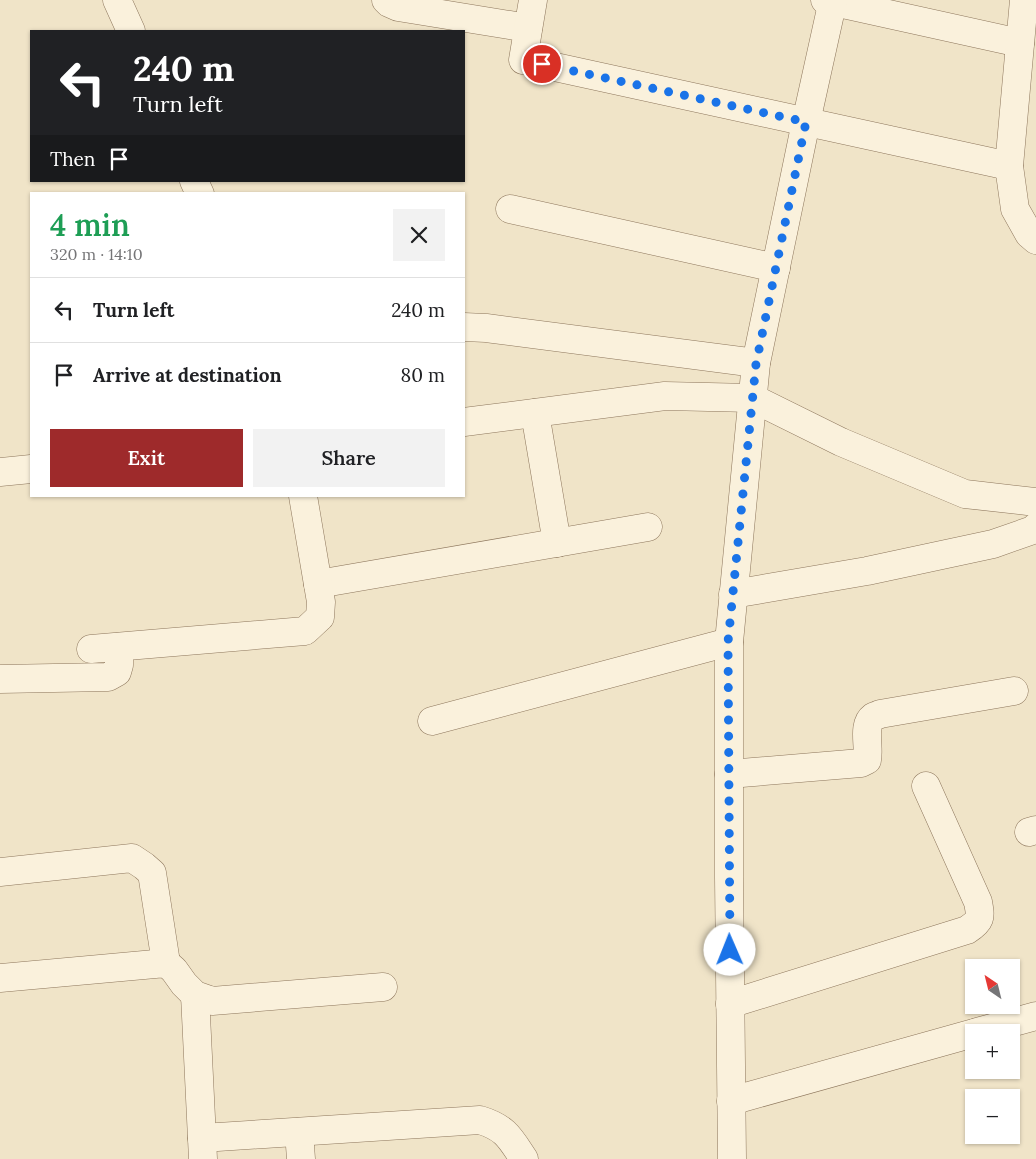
<!DOCTYPE html>
<html lang="en">
<head>
<meta charset="utf-8">
<style>
	:root { --surface:#fff; --page:#f2f2f2; --text:#202124; --muted:#757577; --line:#e0e0e0; --accent:#9e2a2b }
	body { margin:0; font-family:Lora,serif; background:var(--page); color:var(--text); height:100vh; display:flex; flex-direction:column; font-size:19px; white-space:nowrap }
	* { box-sizing:border-box; margin:0 }
	p { font-size:16px; color:var(--muted) }
	.icon { flex:none; width:28px; height:28px; fill:none; stroke:currentColor; stroke-width:2; stroke-linecap:round; stroke-linejoin:round }
	.map { position:relative; flex:1; overflow:hidden }
	.sheet { position:absolute; left:30px; top:192px; width:435px; height:305px; display:flex; flex-direction:column; background:var(--surface); border-radius:0px; box-shadow:0 1px 4px #0004 }
	.sheet>* { flex:none }
	.top-card { position:absolute; left:30px; top:30px; width:435px; height:152px; border-radius:0px; box-shadow:0 1px 4px #0004; background:#202124; color:#fff; overflow:hidden }
	.needle { width:32px; rotate:325deg }
	.tools { position:absolute; left:965px; top:959px; display:grid; gap:10px }
	.tools a { display:grid; place-items:center; width:55px; height:55px; border-radius:0px; background:var(--surface); box-shadow:0 1px 4px #0004; font-size:25px }
	.pin { position:absolute; display:grid; place-items:center; width:42px; height:42px; color:#fff; margin:-21px; border:2px solid #fff; border-radius:50%; box-shadow:0 1px 5px #0007 }
	.me { position:absolute; width:55px; margin:-28px; rotate:359deg; stroke-linejoin:round; filter:drop-shadow(0 0 4px #0008) }
	.turn { display:flex; align-items:center; gap:18px; height:105px; padding:0 20px; font-size:22px }
	.turn .icon { width:65px; height:65px; stroke-width:2.5 }
	.turn b { display:block; font-size:35px; line-height:42px }
	.then { display:flex; align-items:center; height:48px; padding:0 20px; background:#0003; gap:10px; font-size:19px }
	.round { display:grid; place-items:center; flex:none; width:52px; height:52px; border-radius:0px; background:var(--page) }
	.head { display:flex; align-items:center; justify-content:space-between; height:85px; padding:0 20px }
	h1 { font-size:30px; font-weight:600; line-height:38px; color:#1e9e55 }
	.primary-button { display:flex; gap:10px; margin-top:auto; padding:10px 20px }
	.primary-button a { flex:1; height:58px; border-radius:0px; background:var(--accent); color:#fff; font-size:20px; font-weight:600; line-height:58px; text-align:center }
	.primary-button a+a { background:var(--page); color:var(--text) }
	ul { padding:0; list-style:none }
	li { display:flex; align-items:center; gap:15px; height:65px; padding:0 20px; border-top:1px solid var(--line) }
	li div { flex:1 }
	li b { display:block; font-size:19px }
	li em { font-style:normal }
	.map>svg:first-child { display:block }
</style>
</head>
<body>
<div class="map">
<svg width="1036" height="1159" viewBox="0 0 1036 1159">
	<rect width="100%" height="100%" fill="#f0e4c8"/>
	<g fill="none" stroke-linecap="round" stroke-linejoin="round">
		<defs>
			<g id="minor">
				<polyline points="117,0 131,31"/>
				<polyline points="386,0 389,3 398,7 528,28"/>
				<polyline points="533,0 523,60 1009,166"/>
				<polyline points="825,0 1020,43"/>
				<polyline points="1024,0 1009,166 1015,209 1029,234 1036,240"/>
				<polyline points="194,181 200,194"/>
				<polyline points="510,209 776,268"/>
				<polyline points="464,327 486,328 756,363"/>
				<polyline points="535,413 557,543"/>
				<polyline points="464,422 665,396 752,398 841,442 965,494 1036,502"/>
				<polyline points="0,472 31,469"/>
				<polyline points="318,584 648,527"/>
				<polyline points="733,594 867,571 993,544 1033,530 1036,527"/>
				<polyline points="91,649 305,631 320,617 321,602 303,496"/>
				<polyline points="0,679 108,677 117,672 119,665 119,647"/>
				<polyline points="432,721 729,642"/>
				<path d="M729,774l132,-11 6,-3c3,-12 -5,-35 6,-43 2,-1 5,-2 7,-3l134,-23"/>
				<polyline points="1029,832 1036,830"/>
				<polyline points="0,872 132,858 144,866 152,873 166,963"/>
				<polyline points="0,978 166,963 174,970 184,984 195,995 212,1001 383,987"/>
				<polyline points="195,995 203,1159"/>
				<path d="M730,1004l237,-74c14,-9 14,-12 11,-28l-52,-116"/>
				<polyline points="977,1032 1036,1016"/>
				<polyline points="731,1101 974,1033"/>
				<polyline points="299,1132 301,1159"/>
				<path d="M202,1138l278,-18c26,8 30,18 44,39"/>
				<polyline points="732,1159 729,877 729,642 756,363 806,122 833,0"/>
			</g>
		</defs>
		<!-- minor casing -->
		<use href="#minor" stroke="#8d765c" stroke-width="29"/>
		<!-- minor -->
		<use href="#minor" stroke="#faf1dc" stroke-width="28"/>
	</g>
	<g fill="none" stroke-linecap="round" stroke-linejoin="round">
		<!-- route -->
		<polyline stroke="#1a73e8" stroke-width="9" stroke-dasharray="0 16.2" points="542,64 806,122 756,364 728,642 730,950"/>
	</g>
</svg>
<div class="tools">
<a><svg class="needle" viewBox="-14 -14 28 28"><path d="M0-13l5 13h-10z" fill="#e53935"/><path d="M0 13l5-13h-10z" fill="#757577"/></svg></a>
<a>+</a>
<a>−</a>
</div>
<div class="pin" style="left:542px;top:64px;background:#d93025"><svg class="icon" aria-label="arrive" viewBox="0 0 24 24"><path d="M6 21V4h12l-3 4 3 4H6"/></svg></div>
<svg class="me" style="left:730px;top:950px" viewBox="-20 -20 40 40"><circle r="19" fill="#fff"/><path d="M0-13L10 11 0 6-10 11z" fill="#1a73e8"/></svg>
<div class="top-card">
<div class="turn"><svg class="icon" aria-label="left" viewBox="0 0 24 24"><path d="M17 20v-9H6M10 6l-5 5 5 5"/></svg><div><b>240 m</b>Turn left</div></div>
<div class="then">Then<svg class="icon" aria-label="arrive" viewBox="0 0 24 24"><path d="M6 21V4h12l-3 4 3 4H6"/></svg></div>
</div>
<section class="sheet">
<div class="head"><div><h1>4 min</h1><p>320 m · 14:10</p></div><a class="round"><svg class="icon" aria-label="close" viewBox="0 0 24 24"><path d="M6 6l12 12M18 6L6 18"/></svg></a></div>
<ul>
<li><svg class="icon" aria-label="left" viewBox="0 0 24 24"><path d="M17 20v-9H6M10 6l-5 5 5 5"/></svg><div><b>Turn left</b></div><em>240 m</em></li>
<li><svg class="icon" aria-label="arrive" viewBox="0 0 24 24"><path d="M6 21V4h12l-3 4 3 4H6"/></svg><div><b>Arrive at destination</b></div><em>80 m</em></li>
</ul>
<div class="primary-button"><a>Exit</a><a>Share</a></div>
</section>
</div>
</body>
</html>
